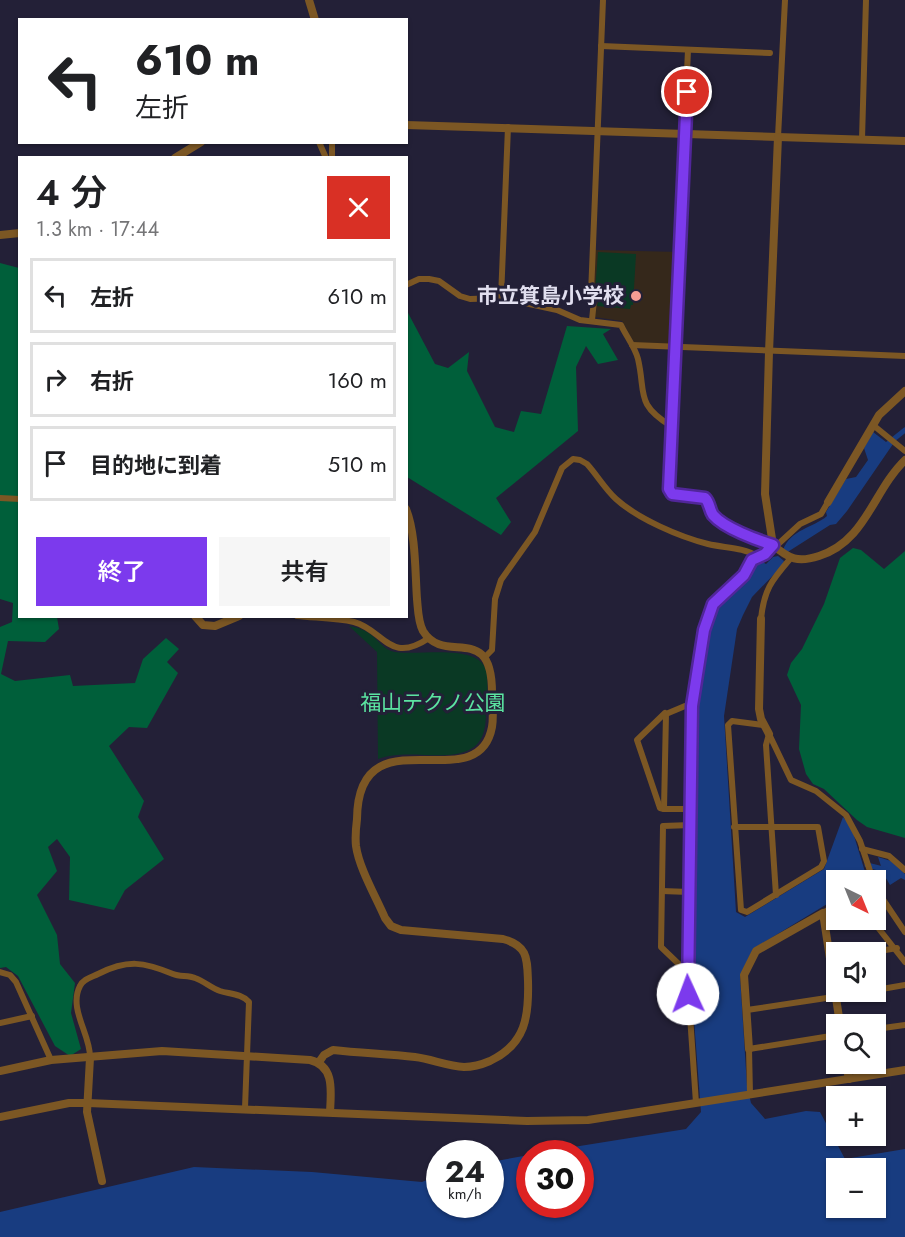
<!DOCTYPE html>
<html lang="ja">
<head>
<meta charset="utf-8">
<style>
	:root { --surface:#fff; --page:#f6f6f6; --text:#202124; --muted:#757577; --line:#e0e0e0; --accent:#7c3aed }
	body { margin:0; font-family:Jost,"Noto Sans JP",sans-serif; background:var(--page); color:var(--text); height:100vh; display:flex; flex-direction:column; font-size:22px; white-space:nowrap }
	* { box-sizing:border-box; margin:0 }
	p { font-size:20px; color:var(--muted) }
	.icon { flex:none; width:33px; height:33px; fill:none; stroke:currentColor; stroke-width:2; stroke-linecap:round; stroke-linejoin:round }
	.map { position:relative; flex:1; overflow:hidden }
	.drawer { position:absolute; left:18px; top:156px; width:390px; height:462px; display:flex; flex-direction:column; background:var(--surface); border-radius:0px; box-shadow:0 2px 4px #0004 }
	.drawer>* { flex:none }
	.banner { position:absolute; left:18px; top:18px; width:390px; height:126px; border-radius:0px; box-shadow:0 2px 4px #0004; background:#fff; color:var(--text); overflow:hidden }
	.needle { width:39px; rotate:137deg }
	.tools { position:absolute; left:826px; top:870px; display:grid; gap:12px }
	.tools a { display:grid; place-items:center; width:60px; height:60px; border-radius:0px; background:var(--surface); box-shadow:0 2px 4px #0004; font-size:30px }
	.speed { position:absolute; left:426px; top:1140px; display:flex; gap:12px; font-size:30px; font-weight:700; text-align:center }
	.speed>* { display:grid; place-content:center; width:78px; height:78px; border-radius:50%; background:var(--surface); box-shadow:0 2px 4px #0004; line-height:1 }
	.speed small { font-size:15px; font-weight:400 }
	.speed .limit { border:9px solid #d22; background:#fff; color:#111 }
	.pin { position:absolute; display:grid; place-items:center; width:51px; height:51px; color:#fff; margin:-26px; border:3px solid #fff; border-radius:50%; box-shadow:0 2px 6px #0007 }
	.me { position:absolute; width:66px; margin:-33px; rotate:358deg; stroke-linejoin:round; filter:drop-shadow(0 0 4px #0008) }
	.turn { display:flex; align-items:center; gap:21px; height:126px; padding:0 18px; font-size:27px }
	.turn .icon { width:78px; height:78px; stroke-width:2.5 }
	.turn b { display:block; font-size:42px; line-height:51px }
	.round { display:grid; place-items:center; flex:none; width:63px; height:63px; border-radius:0px; background:var(--page) }
	.headline { display:flex; align-items:center; justify-content:space-between; height:102px; padding:0 18px }
	h1 { font-size:36px; font-weight:600; line-height:45px }
	.cta { display:flex; gap:12px; margin-top:auto; padding:12px 18px }
	.cta a { flex:1; height:69px; border-radius:0px; background:var(--accent); color:#fff; font-size:24px; font-weight:600; line-height:69px; text-align:center }
	.cta a+a { background:var(--page); color:var(--text) }
	ul { padding:0; list-style:none }
	li { display:flex; align-items:center; gap:18px; height:75px; margin:0 12px 9px; padding:0 6px; border:3px solid var(--line); border-radius:0px }
	li div { flex:1 }
	li b { display:block; font-size:22px }
	li em { font-style:normal }
	.map>svg:first-child { display:block }
</style>
</head>
<body>
<div class="map">
<svg width="905" height="1237" viewBox="0 0 905 1237">
	<rect width="100%" height="100%" fill="#232037"/>
	<!-- education -->
	<polygon fill="#35281b" points="595,250 679,252 674,344 635,344 622,321 594,317"/>
	<!-- green -->
	<g fill="#0a3924">
		<polygon points="598,252 636,254 633,305 631,305 630,309 597,306 599,299 595,292"/>
		<path d="M349,626c7,1 14,3 21,8 7,5 13,14 21,17 24,7 91,-11 96,23 1,12 0,25 -1,37 0,16 -2,32 -17,39 -25,12 -62,-2 -91,9l-1,-107z"/>
	</g>
	<!-- forest -->
	<g fill="#005f3a">
		<polygon points="0,263 19,268 20,616 57,617 59,629 45,642 8,641 1,674 15,681 70,675 73,686 135,683 143,659 166,638 179,649 167,662 178,673 147,728 129,727 109,746 144,801 138,817 164,859 125,890 114,910 69,900 70,857 57,839 48,847 57,871 37,895 57,935 60,964 75,983 71,1013 81,1049 70,1056 55,1046 18,976 6,967 0,968 0,627 12,622 13,603 0,599"/>
		<polygon points="406,309 435,364 448,368 469,352 467,371 495,427 514,432 521,411 541,414 567,326 611,329 603,334 618,360 598,364 586,346 576,367 578,431 496,498 511,522 501,535 407,477"/>
		<polygon points="853,548 861,550 884,569 905,551 905,838 867,827 857,820 824,789 813,784 806,774 799,749 801,705 787,675 791,663 802,649 824,604 840,558"/>
	</g>
	<!-- water -->
	<g fill="#183c80" fill-rule="evenodd">
		<path d="M873,432l13,10 3,-2 4,4 -46,67 -11,13 -6,1 -44,28 -3,-3c8,-21 30,-22 44,-34l-1,-4 20,-33 10,-2 12,-17 -4,-12z"/>
		<path d="M778,556l6,5 -1,4 -31,32 -9,18 -6,14 -13,87 12,196 9,5 79,-48 19,-52 8,9 15,49v5h-29v18l-84,51 -13,27 7,110 4,17 14,16 41,-8 14,1 25,47 60,-10v88h-905v-25l194,-45 118,5 110,10 17,-7 1,29h50l1,-42 38,-7 1,49h50v-50l-44,-1 150,-24 15,-17 -10,-132 5,-277 6,-54 11,-44 40,-44 4,-2 9,5 7,-7zM837,1168h39v40h-39z"/>
		<polygon points="878,857 891,861 905,874 905,880 901,878 890,885 884,875"/>
	</g>
	<g fill="none" stroke-linecap="round" stroke-linejoin="round">
		<!-- canal -->
		<g stroke="#183c80" stroke-width="5">
			<polyline points="890,442 905,430"/>
			<polyline points="867,865 887,870"/>
		</g>
		<!-- minor -->
		<g stroke="#7c5724" stroke-width="6">
			<polyline points="601,46 770,53"/>
			<polyline points="778,137 785,0"/>
			<polyline points="862,139 866,0"/>
			<polyline points="319,142 326,158"/>
			<polyline points="332,158 332,142"/>
			<path d="M406,285l13,-6h10l10,2 21,15 10,3 31,-1 56,12 23,10 41,5c5,11 14,22 17,34 8,34 -3,45 33,67l-1,67 35,5 10,18 24,15 34,14 -8,9 -13,6 -8,15 -31,29 -9,26 -12,76 -5,266 9,131"/>
			<polyline points="501,298 508,127"/>
			<polyline points="592,320 594,300 591,294 603,0"/>
			<polyline points="632,345 905,356"/>
			<polyline points="873,425 905,451"/>
			<polyline points="671,426 688,50"/>
			<polyline points="0,498 20,499"/>
			<polyline points="775,547 800,524 821,514 828,502"/>
			<path d="M297,616c19,2 39,2 57,6 30,8 35,43 75,16"/>
			<path d="M761,619c3,-29 10,-38 29,-60"/>
			<path d="M485,657l7,-7 3,-51 6,-19 34,-48 27,-64 11,-9 7,1 7,4c10,11 18,25 29,35 22,20 64,38 92,45 16,4 35,3 49,12"/>
			<polyline points="769,734 791,780 816,791 846,815 860,841 873,880"/>
			<polyline points="769,734 766,745 776,895"/>
			<polyline points="664,809 660,808 637,740 665,713 666,714"/>
			<polyline points="691,809 664,809 666,714 685,706 692,706"/>
			<polyline points="734,827 818,827 824,861 821,867 747,912 741,910 728,725 732,721 763,725"/>
			<polyline points="862,849 889,856 905,870"/>
			<polyline points="876,889 905,932"/>
			<polyline points="662,891 689,892"/>
			<polyline points="823,913 837,904"/>
			<polyline points="872,920 905,962"/>
			<polyline points="874,952 897,948"/>
			<polyline points="0,972 10,975 16,982 51,1060"/>
			<polyline points="687,972 661,947 663,826 691,825"/>
			<polyline points="876,990 905,985"/>
			<polyline points="747,1010 866,992"/>
			<polyline points="0,1023 32,1016"/>
			<polyline points="876,1029 905,1025"/>
			<path d="M90,1058c1,-23 -22,-49 -10,-72 3,-7 12,-9 18,-12 30,-15 46,-12 75,0 7,3 15,1 22,4 9,3 16,10 25,13 10,3 22,3 29,11l-4,106"/>
			<polyline points="750,1094 749,1049 837,1035"/>
		</g>
		<!-- tertiary -->
		<g stroke="#7c5724" stroke-width="8">
			<polyline points="309,0 315,20"/>
			<polyline points="406,125 905,141"/>
			<path d="M778,137l-9,215 -4,142 8,51c16,14 25,18 46,11 47,-15 54,-65 86,-96"/>
			<polyline points="175,158 201,142"/>
			<polyline points="0,235 20,233"/>
			<polyline points="828,502 879,415 905,391"/>
			<polyline points="195,616 203,625 215,626 239,616"/>
			<polyline points="761,619 759,709 761,719 769,734"/>
			<polyline points="749,1049 744,975 756,951 823,913 840,1024"/>
			<polyline points="90,1058 87,1112 102,1181"/>
			<path d="M319,1062l5,-7 9,-5c27,3 54,4 82,7 16,2 33,9 49,10 8,0 19,-3 26,-6 36,-17 39,-45 38,-80 -1,-23 0,-35 -25,-42l-102,-9 -10,-4 -6,-8c-9,-21 -26,-50 -29,-72 -1,-9 0,-19 1,-27 1,-110 121,-17 135,-92 2,-11 0,-22 0,-32 1,-76 -47,-28 -69,-64 -5,-9 -5,-22 -6,-32 -2,-27 -1,-65 -11,-90"/>
			<polyline points="846,1064 849,1079"/>
			<path d="M0,1071l51,-11 111,-9 148,9c25,6 21,31 20,52"/>
			<polyline points="0,1117 69,1103 88,1103 527,1121 588,1120 905,1070"/>
		</g>
	</g>
	<g fill="none" stroke-linecap="round" stroke-linejoin="round">
		<defs>
			<path id="route" d="M687,92l-18,397 3,5 33,4c5,5 4,11 8,17 11,13 44,25 60,30l-8,9 -13,6 -8,15 -31,29 -9,26 -12,76 -4,288"/>
		</defs>
		<!-- route casing -->
		<use href="#route" stroke="#51269a" stroke-width="15"/>
		<!-- route -->
		<use href="#route" stroke="#7c3aed" stroke-width="10"/>
	</g>
	<!-- markers -->
	<circle fill="#f59c94" stroke="#232037" stroke-width="2" cx="636" cy="296" r="6"/>
	<g text-anchor="middle" dominant-baseline="central" stroke-width="6" stroke-linejoin="round" paint-order="stroke">
		<!-- poi labels -->
		<g font-size="21" font-weight="bold" fill="#e1dfef" stroke="#232037" text-anchor="end">
			<text x="624" y="296">市立箕島小学校</text>
		</g>
		<!-- park labels -->
		<g font-size="21" fill="#5be4a1" stroke="#232037">
			<text x="433" y="703">福山テクノ公園</text>
		</g>
	</g>
</svg>
<div class="tools">
<a><svg class="needle" viewBox="-14 -14 28 28"><path d="M0-13l5 13h-10z" fill="#e53935"/><path d="M0 13l5-13h-10z" fill="#757577"/></svg></a>
<a><svg class="icon" aria-label="sound" viewBox="0 0 24 24"><path d="M4 9h4l5-4v14l-5-4H4zM17 9q2 3 0 6"/></svg></a>
<a><svg class="icon" aria-label="search" viewBox="0 0 24 24"><circle cx="10" cy="10" r="6"/><path d="M15 15l6 6"/></svg></a>
<a>+</a>
<a>−</a>
</div>
<div class="speed"><div>24<small>km/h</small></div><div class="limit">30</div></div>
<div class="pin" style="left:687px;top:92px;background:#d93025"><svg class="icon" aria-label="arrive" viewBox="0 0 24 24"><path d="M6 21V4h12l-3 4 3 4H6"/></svg></div>
<svg class="me" style="left:688px;top:994px" viewBox="-20 -20 40 40"><circle r="19" fill="#fff"/><path d="M0-13L10 11 0 6-10 11z" fill="#7c3aed"/></svg>
<div class="banner">
<div class="turn"><svg class="icon" aria-label="left" viewBox="0 0 24 24"><path d="M17 20v-9H6M10 6l-5 5 5 5"/></svg><div><b>610 m</b>左折</div></div>
</div>
<section class="drawer">
<div class="headline"><div><h1>4 分</h1><p>1.3 km · 17:44</p></div><a class="round" style="background:#d93025;color:#fff"><svg class="icon" aria-label="close" viewBox="0 0 24 24"><path d="M6 6l12 12M18 6L6 18"/></svg></a></div>
<ul>
<li><svg class="icon" aria-label="left" viewBox="0 0 24 24"><path d="M17 20v-9H6M10 6l-5 5 5 5"/></svg><div><b>左折</b></div><em>610 m</em></li>
<li><svg class="icon" aria-label="right" viewBox="0 0 24 24"><path d="M7 20v-9h11M14 6l5 5-5 5"/></svg><div><b>右折</b></div><em>160 m</em></li>
<li><svg class="icon" aria-label="arrive" viewBox="0 0 24 24"><path d="M6 21V4h12l-3 4 3 4H6"/></svg><div><b>目的地に到着</b></div><em>510 m</em></li>
</ul>
<div class="cta"><a>終了</a><a>共有</a></div>
</section>
</div>
</body>
</html>
